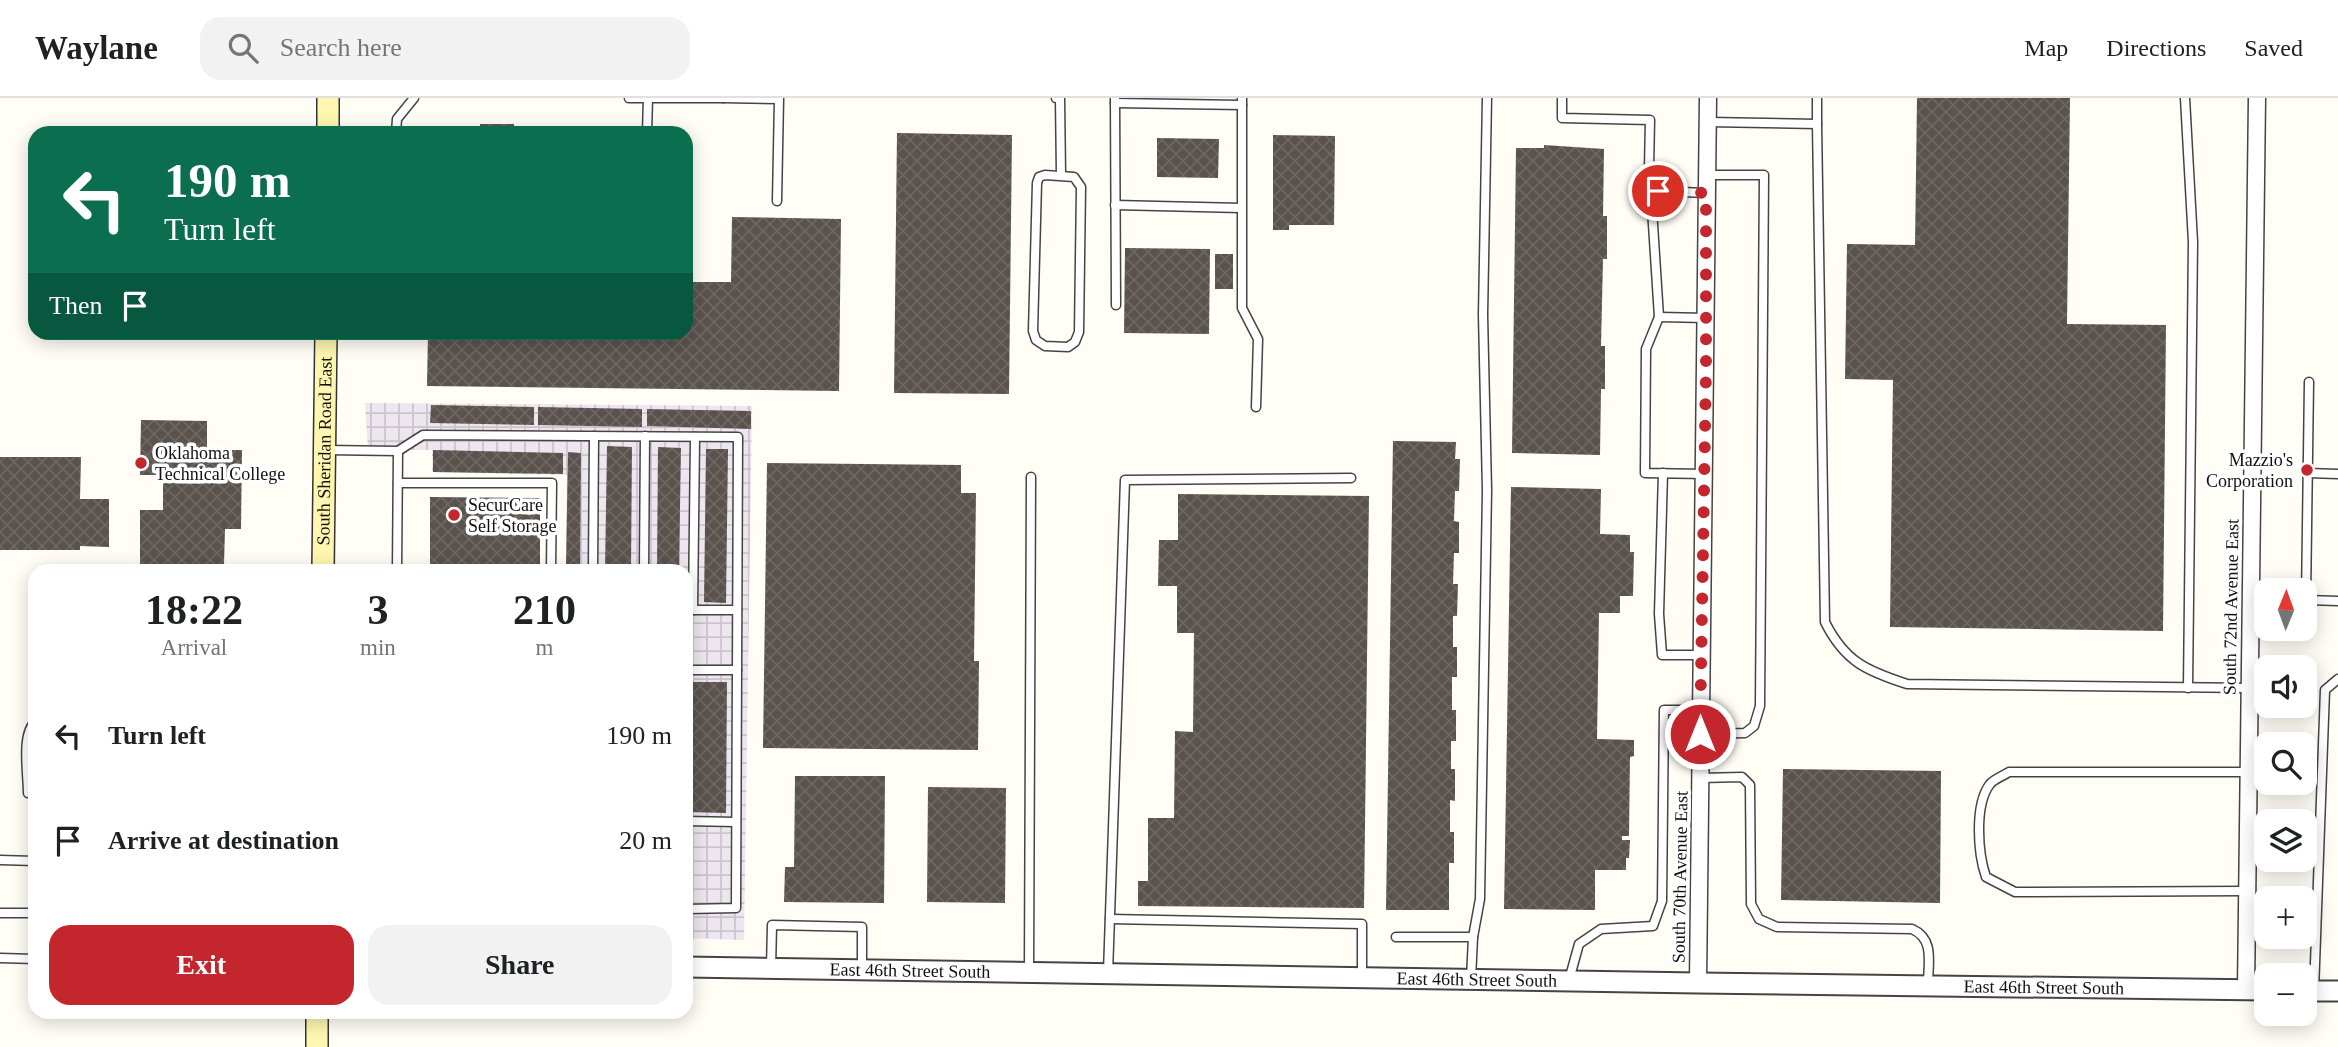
<!DOCTYPE html>
<html lang="en">
<head>
<meta charset="utf-8">
<style>
	:root { --surface:#fff; --page:#f2f2f2; --text:#202124; --muted:#757577; --line:#e0e0e0; --accent:#c4262e }
	body { margin:0; font-family:"Times New Roman",serif; background:var(--page); color:var(--text); height:100vh; display:flex; flex-direction:column; font-size:26px; white-space:nowrap }
	* { box-sizing:border-box; margin:0 }
	p { font-size:23px; color:var(--muted) }
	.icon { flex:none; width:38px; height:38px; fill:none; stroke:currentColor; stroke-width:2; stroke-linecap:round; stroke-linejoin:round }
	.map { position:relative; flex:1; overflow:hidden }
	.panel { position:absolute; left:28px; top:466px; width:665px; height:455px; display:flex; flex-direction:column; background:var(--surface); border-radius:21px; box-shadow:0 4px 18px #0003 }
	.panel>* { flex:none }
	.hud { position:absolute; left:28px; top:28px; width:665px; height:214px; border-radius:21px; box-shadow:0 4px 18px #0003; background:#0b6e4f; color:#fff; overflow:hidden }
	.needle { width:46px; rotate:1deg }
	.tools { position:absolute; left:2254px; top:480px; display:grid; gap:14px }
	.tools a { display:grid; place-items:center; width:63px; height:63px; border-radius:14px; background:var(--surface); box-shadow:0 4px 18px #0003; font-size:35px }
	.pin { position:absolute; display:grid; place-items:center; width:60px; height:60px; color:#fff; margin:-30px; border:4px solid #fff; border-radius:50%; box-shadow:0 2px 7px #0007 }
	.me { position:absolute; width:77px; margin:-38px; rotate:0deg; stroke-linejoin:round; filter:drop-shadow(0 0 5px #0008) }
	.turn { display:flex; align-items:center; gap:24px; height:147px; padding:0 21px; font-size:32px }
	.turn .icon { width:91px; height:91px; stroke-width:2.5 }
	.turn b { display:block; font-size:49px; line-height:60px }
	.then { display:flex; align-items:center; height:66px; padding:0 21px; background:#0003; gap:14px; font-size:26px }
	.eta { display:flex; justify-content:space-evenly; align-items:center; height:119px; text-align:center }
	.eta b { font-size:42px; font-weight:800; line-height:49px }
	.cta { display:flex; gap:14px; margin-top:auto; padding:14px 21px }
	.cta a { flex:1; height:80px; border-radius:21px; background:var(--accent); color:#fff; font-size:28px; font-weight:800; line-height:80px; text-align:center }
	.cta a+a { background:var(--page); color:var(--text) }
	ul { padding:0; list-style:none }
	li { display:flex; align-items:center; gap:21px; height:105px; padding:0 21px }
	li div { flex:1 }
	li b { display:block; font-size:26px }
	li em { font-style:normal }
	header { display:flex; align-items:center; gap:42px; box-sizing:border-box; height:98px; padding:0 35px; background:var(--surface); border-bottom:2px solid var(--line) }
	header strong { font-size:33px }
	nav { display:flex; gap:38px; margin-inline-start:auto; font-size:24px }
	.search { width:490px; height:63px; background:var(--page); display:flex; align-items:center; gap:18px; box-sizing:border-box; padding:0 24px; border-radius:21px; color:var(--muted); font-size:26px }
	.map>svg:first-child { display:block }
</style>
</head>
<body>
<header>
<strong>Waylane</strong>
<div class="search"><svg class="icon" aria-label="search" viewBox="0 0 24 24"><circle cx="10" cy="10" r="6"/><path d="M15 15l6 6"/></svg>Search here</div>
<nav><a>Map</a><a>Directions</a><a>Saved</a></nav>
</header>
<div class="map">
<svg width="2338" height="949" viewBox="0 0 2338 949">
	<defs>
		<pattern id="industrial-grid" width="8" height="8" patternUnits="userSpaceOnUse" patternTransform="scale(1.75)"><rect width="8" height="8" fill="#eee6ef"/><path d="M0 4h8M4 0v8" fill="none" stroke="#cbc4cc"/></pattern>
		<pattern id="building-cross-hatch" width="8" height="8" patternUnits="userSpaceOnUse" patternTransform="scale(1.75)"><rect width="8" height="8" fill="#5a524d"/><path d="M0 0l8 8M0 8l8-8" fill="none" stroke="#6d6662"/></pattern>
	</defs>
	<rect width="100%" height="100%" fill="#fffdf5"/>
	<!-- industrial -->
	<polygon fill="url(#industrial-grid)" points="365,305 752,308 744,842 686,840 686,472 566,472 567,377 432,374 432,352 368,352"/>
	<!-- building -->
	<g fill="url(#building-cross-hatch)">
		<polygon points="1917,0 2070,0 2067,226 2166,227 2163,533 1890,529 1893,282 1845,281 1847,146 1915,147"/>
		<polygon points="480,26 514,26 514,35 430,35 430,28 480,29"/>
		<polygon points="897,35 1012,37 1009,296 894,295"/>
		<polygon points="1273,37 1335,38 1334,127 1289,127 1289,132 1273,132"/>
		<polygon points="1157,40 1219,41 1218,80 1157,79"/>
		<polygon points="1544,47 1604,51 1603,118 1607,118 1607,161 1603,161 1601,248 1605,248 1605,291 1601,291 1600,357 1512,355 1516,50 1544,50"/>
		<polygon points="732,119 841,121 839,293 427,288 428,234 686,234 686,184 731,184"/>
		<polygon points="1125,150 1210,151 1209,236 1124,235"/>
		<rect x="1215" y="156" width="18" height="35"/>
		<polygon points="431,307 534,309 534,327 430,325"/>
		<polygon points="538,309 642,311 642,329 538,327"/>
		<polygon points="647,311 751,313 751,331 647,328"/>
		<polygon points="141,322 207,323 207,352 242,352 241,431 225,431 224,466 140,466 140,412 163,412 163,377 140,377"/>
		<polygon points="1393,343 1456,344 1455,361 1460,361 1459,393 1455,393 1454,423 1459,424 1459,455 1454,455 1453,486 1458,486 1457,518 1453,518 1453,549 1457,549 1457,579 1452,579 1452,612 1456,612 1456,643 1451,643 1451,671 1455,671 1455,703 1450,702 1450,734 1454,734 1454,765 1449,765 1449,812 1386,812"/>
		<polygon points="607,348 632,349 631,472 605,472"/>
		<polygon points="658,349 681,350 679,472 657,472"/>
		<polygon points="706,351 728,351 726,505 704,504"/>
		<polygon points="433,352 563,355 563,376 433,374"/>
		<polygon points="568,354 581,355 580,472 566,472"/>
		<polygon points="0,359 81,359 80,401 109,401 109,449 80,448 80,452 0,452"/>
		<polygon points="767,365 961,367 961,395 976,395 974,563 979,563 978,652 763,650"/>
		<polygon points="1511,389 1601,391 1600,436 1630,437 1630,454 1634,454 1633,498 1620,498 1620,515 1599,515 1597,641 1634,642 1634,658 1630,659 1629,738 1622,738 1622,742 1630,742 1629,760 1626,760 1626,772 1595,772 1595,812 1504,811"/>
		<polygon points="1178,396 1369,398 1364,810 1138,808 1138,783 1148,783 1148,720 1174,720 1175,633 1193,634 1194,535 1177,535 1177,488 1158,488 1159,442 1178,442"/>
		<polygon points="430,399 540,400 540,472 430,472"/>
		<polygon points="686,584 727,584 726,715 686,714"/>
		<polygon points="1783,671 1941,673 1940,805 1781,802"/>
		<polygon points="795,678 885,678 884,805 784,804 785,769 794,769"/>
		<polygon points="928,689 1006,690 1005,805 927,804"/>
	</g>
	<g fill="none" stroke-linecap="round" stroke-linejoin="round">
		<defs>
			<g id="service">
				<polyline points="629,0 648,0"/>
				<polyline points="723,0 779,1 777,103"/>
				<polyline points="1056,0 1060,0 1061,77"/>
				<polyline points="1115,0 1116,207"/>
				<polyline points="1242,0 1242,210 1258,241 1256,309"/>
				<polyline points="1562,0 1562,20 1650,22 1649,71 1658,93 1706,95"/>
				<polyline points="2185,0 2193,144 2188,590"/>
				<polyline points="1115,5 1242,7"/>
				<path d="M1708,24l109,2 8,498c20,40 42,49 82,62l343,4"/>
				<polyline points="1817,26 1817,0"/>
				<polyline points="396,35 397,21 414,0"/>
				<polyline points="647,35 648,0 723,0"/>
				<polygon points="1045,77 1074,79 1081,89 1079,234 1075,244 1068,249 1045,248 1036,242 1033,233 1037,85 1039,79"/>
				<polyline points="1658,93 1652,111 1659,219 1646,251 1645,375 1705,376"/>
				<polyline points="1115,107 1241,110"/>
				<polyline points="1659,219 1707,220"/>
				<polyline points="2309,284 2306,502 2338,503"/>
				<polyline points="325,352 398,353 423,337 738,339 736,810 686,811"/>
				<polyline points="1663,375 1659,516 1662,557 1701,557"/>
				<polyline points="2308,375 2338,376"/>
				<polyline points="398,385 552,385 551,472"/>
				<polyline points="397,472 398,353"/>
				<polyline points="593,472 594,338"/>
				<polyline points="644,472 645,338"/>
				<polyline points="686,512 737,512"/>
				<polyline points="693,512 695,339"/>
				<polyline points="686,572 737,572"/>
				<path d="M35,624c-14,12 -7,52 -7,71h7"/>
				<polyline points="1700,636 1745,635 1754,628 1760,608 1764,77 1707,77"/>
				<path d="M1700,680l42,-1 8,8 1,119 8,15 18,8 135,2c23,10 16,34 16,56"/>
				<polyline points="686,723 736,724"/>
				<polyline points="0,762 35,763"/>
				<path d="M2247,793l-232,1 -29,-15c-8,-23 -12,-72 4,-93 4,-5 13,-8 19,-12h240"/>
				<polyline points="0,815 35,815"/>
				<polyline points="1110,821 1362,826 1362,879"/>
				<polyline points="1396,839 1473,839"/>
				<polyline points="0,860 35,861"/>
				<polyline points="771,870 772,827 862,829 862,871"/>
				<polyline points="1029,874 1031,379"/>
				<polyline points="1108,875 1125,382 1351,380"/>
				<polyline points="1471,881 1473,839 1480,801 1487,392 1483,217 1487,0"/>
				<polyline points="1569,882 1579,846 1601,831 1653,828 1662,803 1664,612 1700,612"/>
				<polyline points="2314,893 2325,592 2338,581"/>
			</g>
			<g id="minor">
				<polyline points="1698,885 1708,0"/>
				<polyline points="2246,892 2257,0"/>
			</g>
			<g id="tertiary">
				<path id="s1" d="M686,869l1012,16 568,7"/>
				<polyline points="2305,893 2338,893"/>
			</g>
			<g id="secondary">
				<polyline points="328,35 328,0"/>
				<path id="s2" d="M323,472l3,-238"/>
				<polyline points="317,949 317,914"/>
			</g>
		</defs>
		<!-- service casing -->
		<use href="#service" stroke="#444" stroke-width="11"/>
		<!-- minor casing -->
		<use href="#minor" stroke="#444" stroke-width="19"/>
		<!-- tertiary casing -->
		<use href="#tertiary" stroke="#444" stroke-width="23"/>
		<!-- secondary casing -->
		<use href="#secondary" stroke="#333" stroke-width="24"/>
		<!-- service -->
		<use href="#service" stroke="#fff" stroke-width="8"/>
		<!-- minor -->
		<use href="#minor" stroke="#fff" stroke-width="16"/>
		<!-- tertiary -->
		<use href="#tertiary" stroke="#fff" stroke-width="19"/>
		<!-- secondary -->
		<use href="#secondary" stroke="#fff6b0" stroke-width="21"/>
	</g>
	<g fill="none" stroke-linecap="round" stroke-linejoin="round">
		<!-- route -->
		<polyline stroke="#c4262e" stroke-width="12" stroke-dasharray="0 21.6" points="1658,93 1706,95 1706,272 1700,636"/>
	</g>
	<!-- markers -->
	<g fill="#c4262e" stroke="#fff" stroke-width="2.5">
		<circle cx="141" cy="365" r="7"/>
		<circle cx="2307" cy="372" r="7"/>
		<circle cx="454" cy="417" r="7"/>
	</g>
	<g text-anchor="middle" dominant-baseline="central" stroke-width="7" stroke-linejoin="round" paint-order="stroke">
		<!-- street labels -->
		<g font-size="18" fill="#111" stroke="#fff">
			<text stroke="none"><textPath href="#s2" startOffset="119">South Sheridan Road East</textPath></text>
			<text transform="translate(2231 509) rotate(-89)">South 72nd Avenue East</text>
			<text transform="translate(1680 779) rotate(-89)">South 70th Avenue East</text>
			<text stroke="none"><textPath href="#s1" startOffset="224">East 46th Street South</textPath></text>
			<text stroke="none"><textPath href="#s1" startOffset="791">East 46th Street South</textPath></text>
			<text stroke="none"><textPath href="#s1" startOffset="1358">East 46th Street South</textPath></text>
		</g>
		<!-- poi labels -->
		<g font-size="18" fill="#111" stroke="#fff" text-anchor="start">
			<text x="155" y="355">Oklahoma<tspan x="155" dy="21">Technical College</tspan></text>
			<text x="2293" y="362" text-anchor="end">Mazzio's<tspan x="2293" dy="21">Corporation</tspan></text>
			<text x="468" y="407">SecurCare<tspan x="468" dy="21">Self Storage</tspan></text>
		</g>
	</g>
</svg>
<div class="tools">
<a><svg class="needle" viewBox="-14 -14 28 28"><path d="M0-13l5 13h-10z" fill="#e53935"/><path d="M0 13l5-13h-10z" fill="#757577"/></svg></a>
<a><svg class="icon" aria-label="sound" viewBox="0 0 24 24"><path d="M4 9h4l5-4v14l-5-4H4zM17 9q2 3 0 6"/></svg></a>
<a><svg class="icon" aria-label="search" viewBox="0 0 24 24"><circle cx="10" cy="10" r="6"/><path d="M15 15l6 6"/></svg></a>
<a><svg class="icon" aria-label="layers" viewBox="0 0 24 24"><path d="M12 4l9 5-9 5-9-5zM3 14l9 5 9-5"/></svg></a>
<a>+</a>
<a>−</a>
</div>
<div class="pin" style="left:1658px;top:93px;background:#d93025"><svg class="icon" aria-label="arrive" viewBox="0 0 24 24"><path d="M6 21V4h12l-3 4 3 4H6"/></svg></div>
<svg class="me" style="left:1700px;top:636px" viewBox="-20 -20 40 40"><circle r="17" fill="#c4262e" stroke="#fff" stroke-width="3"/><path d="M0-11L8 9 0 5-8 9z" fill="#fff"/></svg>
<div class="hud">
<div class="turn"><svg class="icon" aria-label="left" viewBox="0 0 24 24"><path d="M17 20v-9H6M10 6l-5 5 5 5"/></svg><div><b>190 m</b>Turn left</div></div>
<div class="then">Then<svg class="icon" aria-label="arrive" viewBox="0 0 24 24"><path d="M6 21V4h12l-3 4 3 4H6"/></svg></div>
</div>
<section class="panel">
<div class="eta">
<div><b>18:22</b><p>Arrival</p></div>
<div><b>3</b><p>min</p></div>
<div><b>210</b><p>m</p></div>
</div>
<ul>
<li><svg class="icon" aria-label="left" viewBox="0 0 24 24"><path d="M17 20v-9H6M10 6l-5 5 5 5"/></svg><div><b>Turn left</b></div><em>190 m</em></li>
<li><svg class="icon" aria-label="arrive" viewBox="0 0 24 24"><path d="M6 21V4h12l-3 4 3 4H6"/></svg><div><b>Arrive at destination</b></div><em>20 m</em></li>
</ul>
<div class="cta"><a>Exit</a><a>Share</a></div>
</section>
</div>
</body>
</html>
